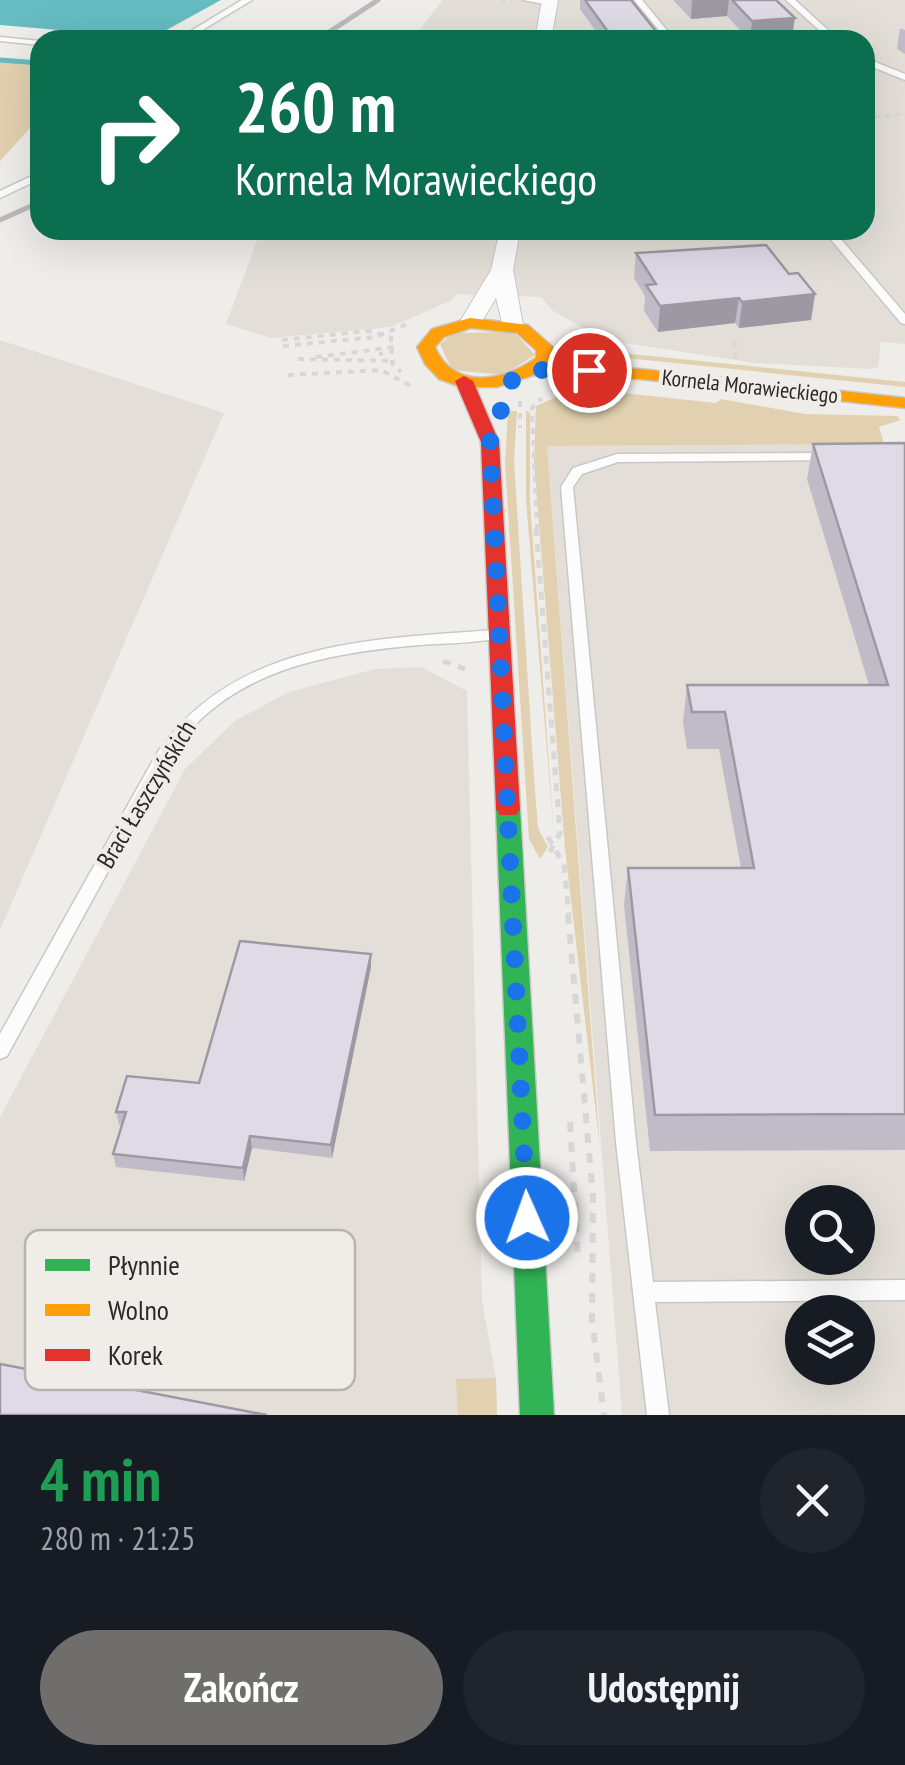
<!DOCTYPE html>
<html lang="pl">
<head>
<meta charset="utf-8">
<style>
	:root { --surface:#171b24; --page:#20242c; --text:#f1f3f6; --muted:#9ea1a6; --accent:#6f6e6c }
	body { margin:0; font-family:"PT Sans Narrow",sans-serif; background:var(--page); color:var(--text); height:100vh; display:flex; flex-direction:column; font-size:38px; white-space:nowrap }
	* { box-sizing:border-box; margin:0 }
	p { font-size:32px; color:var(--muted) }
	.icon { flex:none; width:55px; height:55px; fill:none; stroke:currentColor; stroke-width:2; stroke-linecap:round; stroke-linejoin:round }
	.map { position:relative; height:1415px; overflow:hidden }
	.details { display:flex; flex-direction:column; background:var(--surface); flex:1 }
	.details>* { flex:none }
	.banner { position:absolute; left:30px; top:30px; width:845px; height:210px; border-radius:30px; box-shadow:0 10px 40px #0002; background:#0b6e4f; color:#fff; overflow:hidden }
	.fabs { position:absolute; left:785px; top:1185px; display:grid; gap:20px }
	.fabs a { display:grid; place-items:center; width:90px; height:90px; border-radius:50%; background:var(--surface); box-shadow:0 10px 40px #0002; font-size:50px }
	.pin { position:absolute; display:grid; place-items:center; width:85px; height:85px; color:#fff; margin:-42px; border:5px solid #fff; border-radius:50%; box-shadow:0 2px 10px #0007 }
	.me { position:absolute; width:110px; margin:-55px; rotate:358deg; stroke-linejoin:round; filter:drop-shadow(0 0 8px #0008) }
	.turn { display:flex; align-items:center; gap:35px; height:210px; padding:0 40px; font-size:45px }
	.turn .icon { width:130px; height:130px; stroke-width:2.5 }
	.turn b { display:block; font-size:70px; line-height:85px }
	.round { display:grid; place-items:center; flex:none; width:105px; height:105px; border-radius:52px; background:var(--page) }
	.overview { display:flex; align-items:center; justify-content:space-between; height:170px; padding:0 40px }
	h1 { font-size:60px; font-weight:600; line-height:75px; color:#1e9e55 }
	.action { display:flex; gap:20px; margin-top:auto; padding:20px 40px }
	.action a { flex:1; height:115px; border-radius:60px; background:var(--accent); color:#fff; font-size:40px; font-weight:600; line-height:115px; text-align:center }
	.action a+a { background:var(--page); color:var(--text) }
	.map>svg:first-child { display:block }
</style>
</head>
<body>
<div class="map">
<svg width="905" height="1415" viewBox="0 0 905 1415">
	<rect width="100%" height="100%" fill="#efedea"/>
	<!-- built -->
	<g fill="#e3dfd8" fill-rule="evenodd">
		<polygon points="443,0 905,0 905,344 881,342 878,367 871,369 755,363 605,340 553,311 541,297 456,294 452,300 391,327 271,338 226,324 261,230 865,230 865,40 411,40"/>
		<polygon points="0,340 224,413 0,930"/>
		<path d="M905,444v971h-283l-75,-969zM802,1202h56v56h-56zM802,1312h56v56h-56z"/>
		<polygon points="421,667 467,691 482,1301 496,1378 497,1415 0,1415 0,1117 185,769 236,720 289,692 375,669"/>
	</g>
	<!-- green -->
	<g fill="#e1d1b0">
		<polygon points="0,60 40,64 40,117 0,161"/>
		<polygon points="514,332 535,355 503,375 452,370 440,344 454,333"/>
		<polygon points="602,351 905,382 905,387 597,355"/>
		<polygon points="577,388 716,403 721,399 805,414 897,416 901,420 879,427 884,444 547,446 600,1148 565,849 534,462 536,406"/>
		<polygon points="526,410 530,413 530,501 554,835 526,501"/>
		<polygon points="508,411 517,411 514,461 534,778 538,828 548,847 540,859 529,839 505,462"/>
		<polygon points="496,1378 497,1415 458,1415 456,1379"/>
	</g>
	<!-- water -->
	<polygon fill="#66bcc1" points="0,0 221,0 152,38 0,25"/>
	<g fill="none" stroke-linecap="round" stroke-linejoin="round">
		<!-- stream -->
		<polyline stroke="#66bcc1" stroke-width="5" points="0,60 40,63"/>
		<defs>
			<g id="lane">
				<polygon points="242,0 252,0 186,40 176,40"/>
				<polygon points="523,0 544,0 553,3 549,5"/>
				<polygon points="634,0 642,0 675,40 667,40"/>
				<polygon points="786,0 795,0 839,40 830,40"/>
				<polygon points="0,37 40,41 40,45 0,41"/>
				<polygon points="865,58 905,74 905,80 865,64"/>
				<polygon points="40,172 40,179 0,198 0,191"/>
				<polygon points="823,230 833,230 905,314 905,324 901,323"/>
				<polygon points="829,453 835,457 833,460 618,462 582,474 573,487 636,1142 653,1282 905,1280 905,1300 655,1302 669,1415 647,1415 616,1142 561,487 573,468 617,454"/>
				<path d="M495,630l5,2 2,3 -2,3c-30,6 -62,5 -92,8 -73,7 -153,21 -208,74 -10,11 -19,24 -29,36l-164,300 -7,3v-25l157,-281c78,-112 214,-114 338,-123z"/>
			</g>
			<g id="street">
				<polygon points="542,0 558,0 551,40 535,40"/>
				<polygon points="500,230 520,230 513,270 523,325 520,330 504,330 496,298 478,328 462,328 459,323 491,270"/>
			</g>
			<polygon id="fast" points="508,800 516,803 520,809 554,1415 520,1415 496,809 500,803"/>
			<path id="slow" d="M470,318l58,7 26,23v12l-5,5 91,4 265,29v10l-265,-29 -106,-4 -37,12h-36l-22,-8 -14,-15 -8,-17 15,-18zM471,328l46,5 19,17v8c-32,23 -82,33 -101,-11l9,-10z"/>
			<polygon id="jam" points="464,376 473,381 499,442 520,809 516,815 500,815 496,809 481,442 455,381"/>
		</defs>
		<!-- lane casing -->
		<use href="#lane" stroke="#c9c8c5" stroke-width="3"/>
		<!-- street casing -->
		<use href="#street" stroke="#c9c8c5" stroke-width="2"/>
		<!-- fast casing -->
		<use href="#fast" stroke="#c9c8c5" stroke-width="3"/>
		<!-- slow casing -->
		<use href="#slow" stroke="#c9c8c5" stroke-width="3"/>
		<!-- jam casing -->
		<use href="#jam" stroke="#c9c8c5" stroke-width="3"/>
		<!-- path-far3 -->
		<g stroke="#d7d7d6" stroke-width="2.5" stroke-dasharray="5 5" stroke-linecap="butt">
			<polyline points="500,0 512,2"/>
			<polyline points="865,118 905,114"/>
		</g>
		<!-- path-far2 -->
		<g stroke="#d7d7d6" stroke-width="4" stroke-dasharray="6 6" stroke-linecap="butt">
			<polyline points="391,336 392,363 401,372"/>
			<polyline points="282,340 368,331 390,336"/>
			<polyline points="735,341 735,358"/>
			<polyline points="283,346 376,337 407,324"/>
			<polyline points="381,352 381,356"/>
			<polyline points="316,357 394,347"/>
			<polyline points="298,359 395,361"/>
			<polyline points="288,375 381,370 411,386"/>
			<polyline points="520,401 520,428"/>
			<polyline points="537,530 532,408 542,398"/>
		</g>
		<!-- path-far1 -->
		<g stroke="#d7d7d6" stroke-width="5" stroke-dasharray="8 8" stroke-linecap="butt">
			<polyline points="536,528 560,833 550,852"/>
			<polyline points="443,661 465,669"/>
			<polyline points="548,837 564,865 569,917"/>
		</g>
		<!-- path -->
		<g stroke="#d7d7d6" stroke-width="6" stroke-dasharray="10 10" stroke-linecap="butt">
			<polyline points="568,914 593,1197 592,1320 604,1415"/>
			<polyline points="570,1122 578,1256"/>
		</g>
		<!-- lane -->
		<use href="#lane" fill="#fdfcfc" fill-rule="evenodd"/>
		<!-- street -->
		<use href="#street" fill="#fdfcfc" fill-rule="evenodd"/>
		<!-- fast -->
		<use href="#fast" fill="#30b455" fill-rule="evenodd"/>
		<!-- slow -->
		<use href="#slow" fill="#ff9f0a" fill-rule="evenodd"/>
		<!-- jam -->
		<use href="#jam" fill="#e5322d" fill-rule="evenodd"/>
		<!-- rail -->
		<g stroke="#bbbaba" stroke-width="5">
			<polyline points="317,40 378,0"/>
			<polyline points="0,220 40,202"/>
		</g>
	</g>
	<!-- wall -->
	<g fill="#c1bbc7">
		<polygon points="580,0 631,0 663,40 602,40 580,9"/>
		<polygon points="673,0 776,0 792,37 749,40 727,16 691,19"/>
		<polygon points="900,28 905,30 905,54 897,49"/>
		<polygon points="636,253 789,274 815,294 811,320 739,328 735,323 658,332 644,311 645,296 634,278"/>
		<polygon points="905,443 905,1150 650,1151 624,905 628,868 741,868 719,749 687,749 683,722 687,685 869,685 807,479 813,444"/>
		<polygon points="371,954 371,967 332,1158 252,1148 244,1181 116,1167 113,1154 122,1125 119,1125 116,1112 199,1083"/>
	</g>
	<!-- shaded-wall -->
	<g fill="#9d99a2">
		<polygon points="692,0 729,0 727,16 691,19"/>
		<polygon points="795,18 792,37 750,40 752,21"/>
		<polygon points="815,294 811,320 739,328 742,302"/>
		<polygon points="739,298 735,323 658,332 660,306"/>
		<polygon points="371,954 371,967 332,1158 331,1145"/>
		<polygon points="250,1136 252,1148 244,1181 243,1168"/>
	</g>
	<!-- building -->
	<g fill="#e0dae7" stroke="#9d99a2" stroke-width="2.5">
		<polygon points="585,0 631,0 663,40 614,40"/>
		<polygon points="732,0 776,0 795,18 752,21"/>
		<polygon points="766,245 789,274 798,273 815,294 742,302 739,298 660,306 646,285 656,284 636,253"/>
		<polygon points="905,443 905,1114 655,1115 628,868 754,868 725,712 692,712 687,685 888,685 813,444"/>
		<polygon points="240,941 371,954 331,1145 250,1136 243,1168 113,1154 126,1112 116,1112 127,1076 199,1083"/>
		<polygon points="0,1364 267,1415 0,1415"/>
	</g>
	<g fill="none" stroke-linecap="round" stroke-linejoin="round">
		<!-- route -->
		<polyline stroke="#1a73e8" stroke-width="18" stroke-dasharray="0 32.4" points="527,1218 490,442 511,381 536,370 589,370"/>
	</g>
	<g text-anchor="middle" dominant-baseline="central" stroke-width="9" stroke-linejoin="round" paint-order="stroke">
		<!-- far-street labels -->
		<g font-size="22" fill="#2a2928" stroke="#f0ede9">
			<text transform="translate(750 386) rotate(6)">Kornela Morawieckiego</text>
		</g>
		<!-- street labels -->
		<g font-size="25" fill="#2a2928" stroke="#f0ede9">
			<text transform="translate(146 794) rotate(-59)">Braci Łaszczyńskich</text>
		</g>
	</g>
	<!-- legend -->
	<rect x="25" y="1230" width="330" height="160" rx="15" fill="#f0ede9" stroke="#b5b2af" stroke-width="2.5"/>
	<rect x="45" y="1259" width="45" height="12" fill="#30b455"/>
	<rect x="45" y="1304" width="45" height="12" fill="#ff9f0a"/>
	<rect x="45" y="1349" width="45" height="12" fill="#e5322d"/>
	<g font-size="28" fill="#2a2928">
		<text x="108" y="1275">Płynnie</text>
		<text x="108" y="1320">Wolno</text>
		<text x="108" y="1365">Korek</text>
	</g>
</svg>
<div class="fabs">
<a><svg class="icon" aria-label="search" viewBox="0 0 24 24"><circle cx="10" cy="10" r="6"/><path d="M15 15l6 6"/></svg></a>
<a><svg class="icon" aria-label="layers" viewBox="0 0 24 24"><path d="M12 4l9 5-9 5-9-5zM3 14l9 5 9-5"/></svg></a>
</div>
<div class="pin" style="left:589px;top:370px;background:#d93025"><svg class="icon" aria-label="arrive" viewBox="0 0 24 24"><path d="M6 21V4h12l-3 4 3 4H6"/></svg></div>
<svg class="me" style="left:527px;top:1218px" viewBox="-20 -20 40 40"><circle r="17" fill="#1a73e8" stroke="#fff" stroke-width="3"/><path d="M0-11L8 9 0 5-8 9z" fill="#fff"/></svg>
<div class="banner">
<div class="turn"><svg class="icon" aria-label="right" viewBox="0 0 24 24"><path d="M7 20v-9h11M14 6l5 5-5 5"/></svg><div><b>260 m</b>Kornela Morawieckiego</div></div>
</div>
</div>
<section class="details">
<div class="overview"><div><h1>4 min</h1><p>280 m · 21:25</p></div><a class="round"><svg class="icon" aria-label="close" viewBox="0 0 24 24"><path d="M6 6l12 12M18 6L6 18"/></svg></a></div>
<div class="action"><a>Zakończ</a><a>Udostępnij</a></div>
</section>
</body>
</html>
